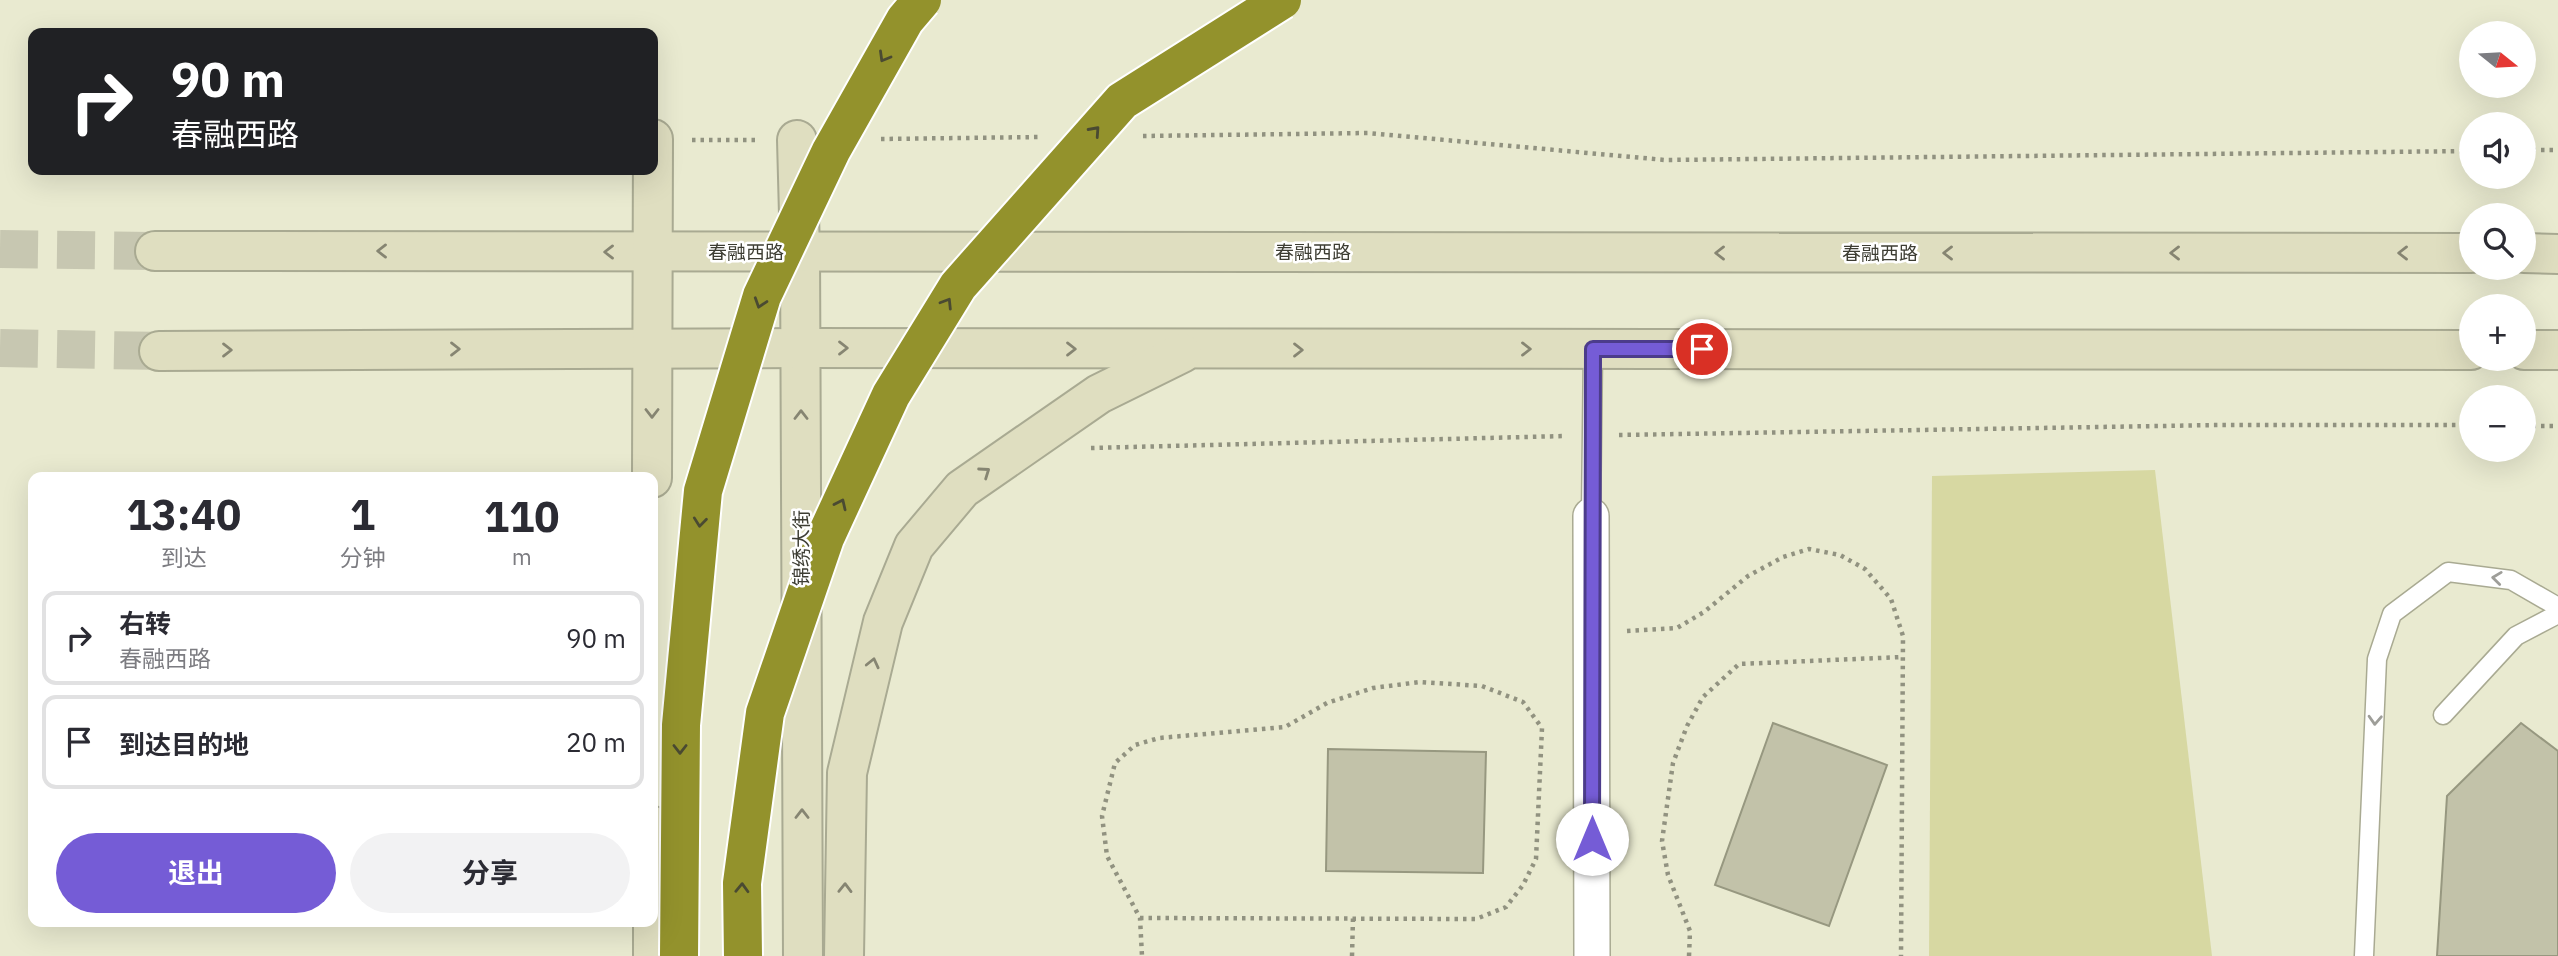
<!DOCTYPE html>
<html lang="zh">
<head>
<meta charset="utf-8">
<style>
	:root { --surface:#fff; --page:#f2f2f3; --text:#2b2b33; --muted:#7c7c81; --line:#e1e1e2; --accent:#755cd6 }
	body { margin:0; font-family:"IBM Plex Sans","Noto Sans SC",sans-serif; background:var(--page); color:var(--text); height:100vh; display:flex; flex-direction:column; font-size:26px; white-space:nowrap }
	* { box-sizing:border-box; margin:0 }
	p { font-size:23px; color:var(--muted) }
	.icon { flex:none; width:38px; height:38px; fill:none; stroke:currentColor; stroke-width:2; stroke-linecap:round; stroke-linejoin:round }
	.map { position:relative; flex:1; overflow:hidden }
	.sheet { position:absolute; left:28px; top:472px; width:630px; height:455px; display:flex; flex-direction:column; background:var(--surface); border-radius:14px; box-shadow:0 7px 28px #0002 }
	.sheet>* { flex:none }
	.guide { position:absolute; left:28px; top:28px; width:630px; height:147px; border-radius:14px; box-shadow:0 7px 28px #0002; background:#202124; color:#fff; overflow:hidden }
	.needle { width:46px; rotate:108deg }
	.controls { position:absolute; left:2459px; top:21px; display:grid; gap:14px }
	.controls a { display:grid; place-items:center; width:77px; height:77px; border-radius:50%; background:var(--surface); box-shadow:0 7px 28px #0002; font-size:35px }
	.pin { position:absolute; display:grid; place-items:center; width:60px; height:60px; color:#fff; margin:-30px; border:4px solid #fff; border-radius:50%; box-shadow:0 2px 7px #0007 }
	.me { position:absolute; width:77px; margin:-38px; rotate:0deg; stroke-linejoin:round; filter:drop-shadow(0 0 5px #0008) }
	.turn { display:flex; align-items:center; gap:24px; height:147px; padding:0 28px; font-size:32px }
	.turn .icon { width:91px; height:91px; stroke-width:2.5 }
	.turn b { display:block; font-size:49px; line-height:60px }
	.eta { display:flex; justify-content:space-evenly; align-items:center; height:119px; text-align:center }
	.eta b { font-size:42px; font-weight:700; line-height:49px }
	.action { display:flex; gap:14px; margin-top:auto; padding:14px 28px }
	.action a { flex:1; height:80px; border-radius:42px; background:var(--accent); color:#fff; font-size:28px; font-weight:700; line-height:80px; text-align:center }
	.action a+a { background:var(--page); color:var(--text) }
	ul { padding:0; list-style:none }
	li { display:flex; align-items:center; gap:21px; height:94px; margin:0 14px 10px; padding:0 14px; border:4px solid var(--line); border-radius:14px }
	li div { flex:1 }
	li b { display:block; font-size:26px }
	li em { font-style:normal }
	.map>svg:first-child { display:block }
</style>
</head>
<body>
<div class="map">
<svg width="2558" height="956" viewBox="0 0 2558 956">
	<rect width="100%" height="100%" fill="#e9ead0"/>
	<!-- green -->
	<polygon fill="#d7d8a2" points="2155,470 2212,956 1929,956 1932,476"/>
	<!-- building -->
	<g fill="#c2c2a9" stroke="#979880" stroke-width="2">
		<polygon points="1773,723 1887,765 1829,926 1715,885"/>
		<polygon points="2521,723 2558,751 2558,956 2437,956 2447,796"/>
		<polygon points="1328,749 1486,752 1483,873 1326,871"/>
	</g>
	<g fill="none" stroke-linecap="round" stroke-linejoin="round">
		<!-- secondary-tunnel -->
		<g stroke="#c7c7b1" stroke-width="38" stroke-dasharray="38 19" stroke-linecap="butt">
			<polyline points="0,249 155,251"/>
			<polyline points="0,348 159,351"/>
		</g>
		<defs>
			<g id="service">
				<polyline points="1591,516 1593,349"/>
				<polyline points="2443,715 2516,636 2558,614"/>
				<polyline points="2364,956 2377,659 2392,614 2448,572 2511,580 2558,607"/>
			</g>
			<polyline id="minor" points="1591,516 1592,956"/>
			<g id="secondary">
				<polyline points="797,140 800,252 803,956"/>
				<polyline points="155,251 2471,253"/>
				<polyline points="2524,253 2558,254"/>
				<polyline points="2524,350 2558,350"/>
				<polyline points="159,351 801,348 2471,350"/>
				<polyline points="652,478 653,139"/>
				<polyline points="653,826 653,956"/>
				<polyline points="844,956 847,773 883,622 914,546 962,489 1099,394 1182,353"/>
			</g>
		</defs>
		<!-- service casing -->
		<use href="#service" stroke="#a9aa92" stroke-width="21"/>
		<!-- minor casing -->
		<use href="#minor" stroke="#a9aa92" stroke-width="38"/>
		<!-- secondary casing -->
		<use href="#secondary" stroke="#a9aa92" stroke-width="42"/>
		<!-- path -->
		<g stroke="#919280" stroke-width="4.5" stroke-dasharray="3.5 5" stroke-linecap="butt">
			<polyline points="1143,136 1368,133 1665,160 2471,151"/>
			<polyline points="881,139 1040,137"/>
			<polyline points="692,140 760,140"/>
			<polyline points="2524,150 2558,150"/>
			<polyline points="2524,426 2558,426"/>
			<polyline points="1619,435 2219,425 2471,425"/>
			<polyline points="1091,448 1565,436"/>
			<polyline points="1627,631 1677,628 1704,612 1748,576 1783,557 1809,549 1840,555 1865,569 1891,599 1903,636 1901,956"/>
			<polyline points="1140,918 1476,919 1506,907 1523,885 1536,859 1542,728 1523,702 1482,686 1420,682 1373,688 1327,703 1285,727 1159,738 1135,745 1115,763 1102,816 1107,856 1140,918 1142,956"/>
			<polyline points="1352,956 1353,918"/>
			<polyline points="1689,956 1690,931 1668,875 1662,841 1673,763 1687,726 1703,697 1739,664 1902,657"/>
		</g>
		<!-- service -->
		<use href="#service" stroke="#fff" stroke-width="18"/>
		<!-- minor -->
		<use href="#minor" stroke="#fff" stroke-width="35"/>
		<!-- secondary -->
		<use href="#secondary" stroke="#dfdec0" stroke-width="38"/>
		<defs>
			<g id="motorway-bridge">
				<polyline points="679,956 681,725 703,491 762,296 831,151 905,20 922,0"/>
				<polyline points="743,956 742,883 765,713 825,538 891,395 958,286 1122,101 1282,0"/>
			</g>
		</defs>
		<!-- motorway-bridge casing -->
		<use href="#motorway-bridge" stroke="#fff" stroke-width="42" stroke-linecap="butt"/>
		<!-- motorway-bridge -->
		<use href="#motorway-bridge" stroke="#93922c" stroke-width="38"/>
	</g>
	<!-- one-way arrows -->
	<defs><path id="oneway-chevron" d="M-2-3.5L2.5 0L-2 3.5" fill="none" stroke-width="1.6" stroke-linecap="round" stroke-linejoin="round" transform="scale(1.75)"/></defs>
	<g stroke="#4a4a32">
		<use href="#oneway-chevron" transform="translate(884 57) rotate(120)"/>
		<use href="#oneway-chevron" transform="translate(1095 131) rotate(-48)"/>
		<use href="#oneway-chevron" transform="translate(760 303) rotate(108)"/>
		<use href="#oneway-chevron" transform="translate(947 303) rotate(-58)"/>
		<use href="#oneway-chevron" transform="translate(841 504) rotate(-65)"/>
		<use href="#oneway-chevron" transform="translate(700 522) rotate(96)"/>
		<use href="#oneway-chevron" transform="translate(680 749) rotate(90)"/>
		<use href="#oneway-chevron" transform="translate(742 888) rotate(-88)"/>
	</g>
	<g stroke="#868572">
		<use href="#oneway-chevron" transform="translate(382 251) rotate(-180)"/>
		<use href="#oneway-chevron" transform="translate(609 252) rotate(-180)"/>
		<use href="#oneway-chevron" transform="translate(1720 253) rotate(-180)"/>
		<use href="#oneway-chevron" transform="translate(1948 253) rotate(-180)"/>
		<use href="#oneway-chevron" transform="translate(2175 253) rotate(-180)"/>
		<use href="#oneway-chevron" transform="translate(2403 253) rotate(-180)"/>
		<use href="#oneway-chevron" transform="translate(843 348)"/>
		<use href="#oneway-chevron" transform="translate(455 349)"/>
		<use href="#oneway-chevron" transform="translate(1071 349)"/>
		<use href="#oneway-chevron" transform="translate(1526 349)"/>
		<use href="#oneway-chevron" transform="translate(227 350)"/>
		<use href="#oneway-chevron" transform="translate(1298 350)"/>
		<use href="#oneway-chevron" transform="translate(652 413) rotate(90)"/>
		<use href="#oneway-chevron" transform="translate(801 415) rotate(-90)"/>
		<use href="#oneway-chevron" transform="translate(985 472) rotate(-35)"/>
		<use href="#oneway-chevron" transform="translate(873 663) rotate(-77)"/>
		<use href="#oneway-chevron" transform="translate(802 814) rotate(-90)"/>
		<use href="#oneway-chevron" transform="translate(845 888) rotate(-89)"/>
	</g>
	<g stroke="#9e9e99">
		<use href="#oneway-chevron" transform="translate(2497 578) rotate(-173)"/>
		<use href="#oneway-chevron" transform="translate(2375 720) rotate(93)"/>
	</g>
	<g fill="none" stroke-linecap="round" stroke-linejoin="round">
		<defs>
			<polyline id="route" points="1592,839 1593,349 1702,349"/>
		</defs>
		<!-- route casing -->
		<use href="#route" stroke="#4c3c8b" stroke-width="18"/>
		<!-- route -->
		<use href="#route" stroke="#755cd6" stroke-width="12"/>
	</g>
	<g text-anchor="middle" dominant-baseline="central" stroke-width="5" stroke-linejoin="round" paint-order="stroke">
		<!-- street labels -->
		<g font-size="19" fill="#3d3d33" stroke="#fff">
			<text x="746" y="252">春融西路</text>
			<text x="1313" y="252">春融西路</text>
			<text x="1880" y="253">春融西路</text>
			<text transform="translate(801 548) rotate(-90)">锦绣大街</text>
		</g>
	</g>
</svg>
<div class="controls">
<a><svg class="needle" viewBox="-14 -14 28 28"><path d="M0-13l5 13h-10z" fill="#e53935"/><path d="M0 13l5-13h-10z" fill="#7c7c81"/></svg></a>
<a><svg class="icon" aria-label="sound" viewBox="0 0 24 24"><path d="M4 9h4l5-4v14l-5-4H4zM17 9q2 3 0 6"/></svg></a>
<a><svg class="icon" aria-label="search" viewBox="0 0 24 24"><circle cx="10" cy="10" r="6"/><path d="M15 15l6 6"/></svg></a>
<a>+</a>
<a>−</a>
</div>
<div class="pin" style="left:1702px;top:349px;background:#d93025"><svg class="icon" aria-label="arrive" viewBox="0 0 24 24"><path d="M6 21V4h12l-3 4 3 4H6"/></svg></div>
<svg class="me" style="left:1592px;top:839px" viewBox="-20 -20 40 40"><circle r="19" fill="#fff"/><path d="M0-13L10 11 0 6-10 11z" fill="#755cd6"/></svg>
<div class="guide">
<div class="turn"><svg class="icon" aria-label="right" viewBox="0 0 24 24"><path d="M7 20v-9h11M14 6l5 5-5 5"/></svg><div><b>90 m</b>春融西路</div></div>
</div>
<section class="sheet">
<div class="eta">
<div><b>13:40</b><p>到达</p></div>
<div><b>1</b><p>分钟</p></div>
<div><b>110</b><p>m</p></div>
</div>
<ul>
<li><svg class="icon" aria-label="right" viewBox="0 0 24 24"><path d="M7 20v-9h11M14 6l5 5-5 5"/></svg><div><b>右转</b><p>春融西路</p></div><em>90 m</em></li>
<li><svg class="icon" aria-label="arrive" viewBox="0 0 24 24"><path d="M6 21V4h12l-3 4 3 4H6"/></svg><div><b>到达目的地</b></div><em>20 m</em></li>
</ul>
<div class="action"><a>退出</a><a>分享</a></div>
</section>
</div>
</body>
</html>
